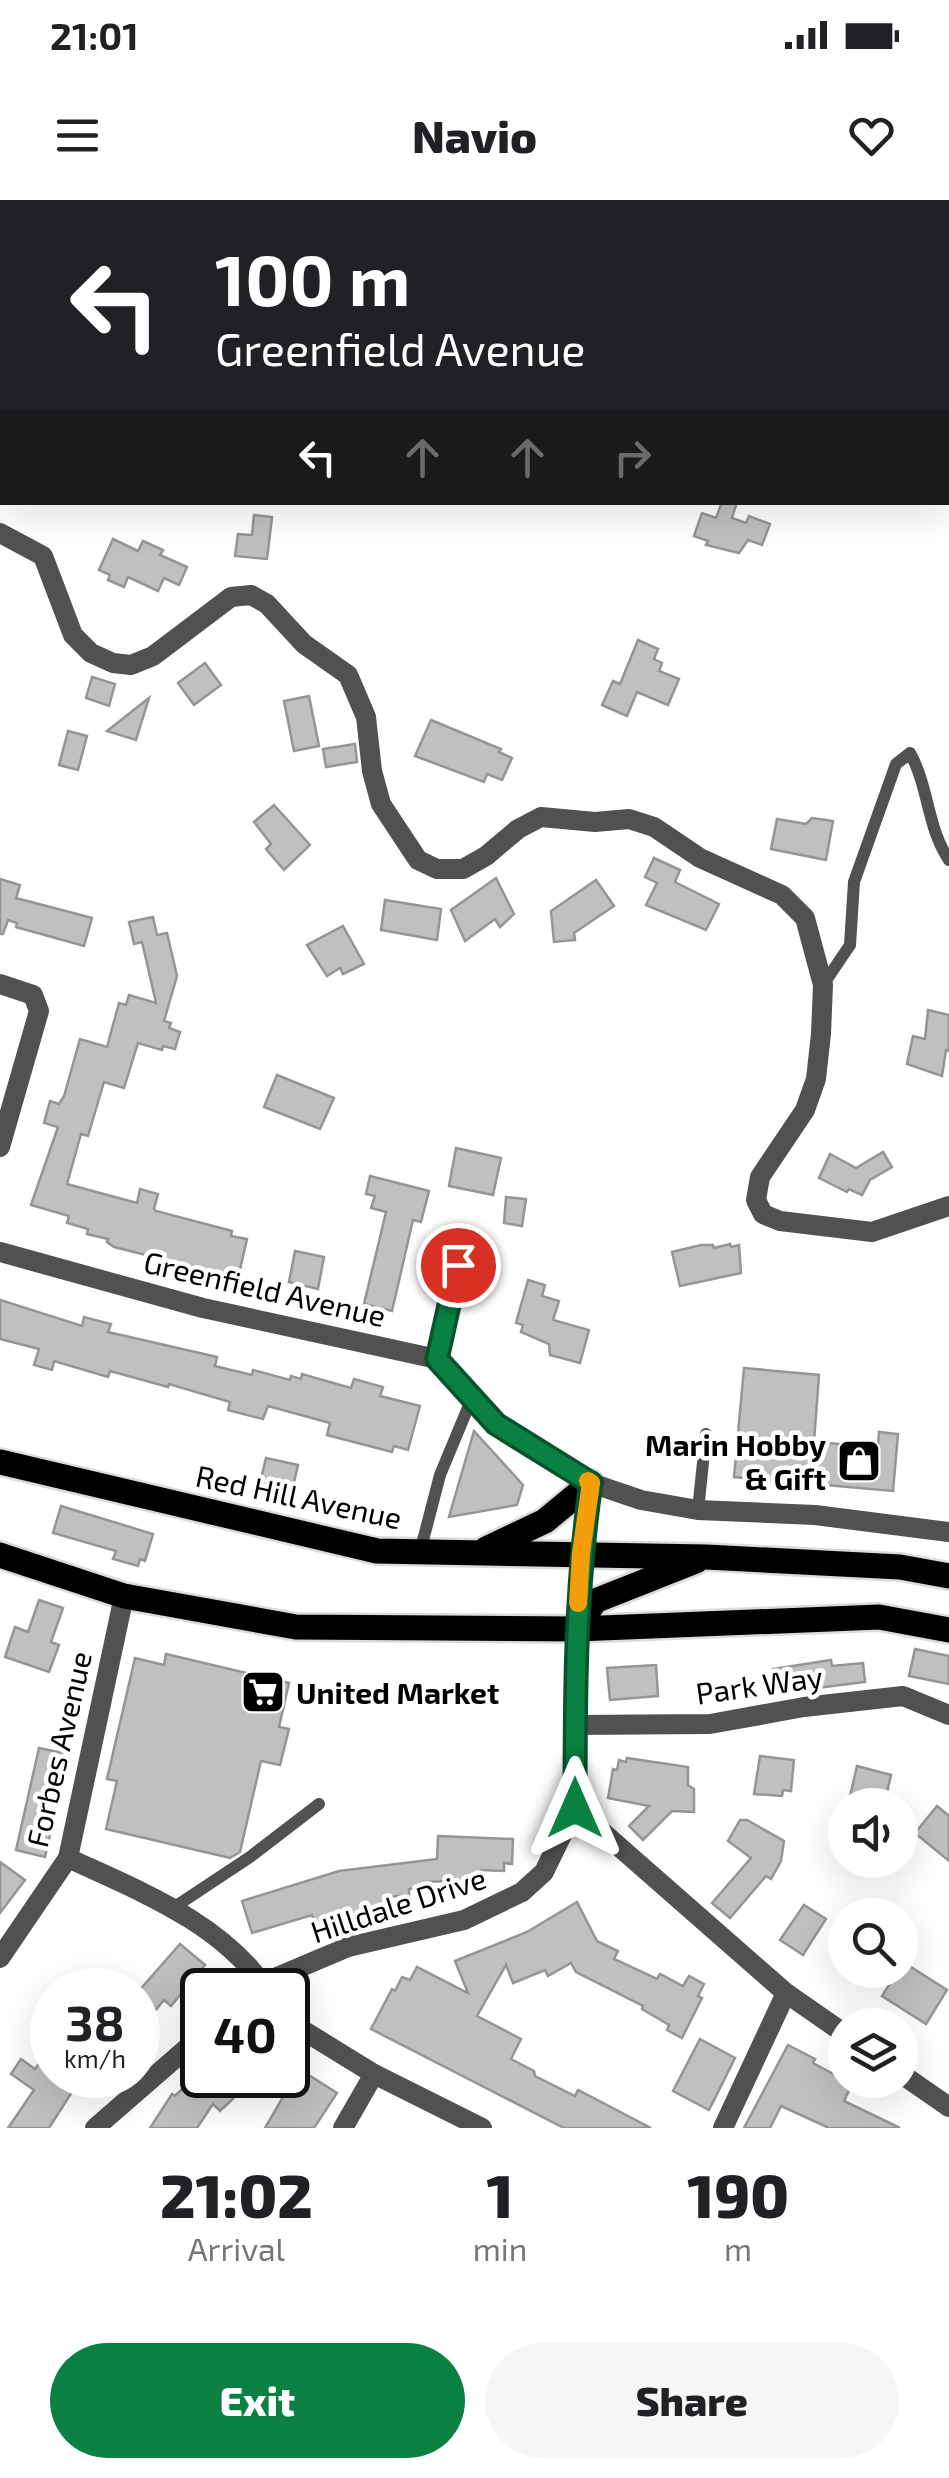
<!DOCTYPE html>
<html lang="en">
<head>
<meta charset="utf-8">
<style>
	:root { --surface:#fff; --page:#f6f6f6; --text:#202124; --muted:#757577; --accent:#0b8043 }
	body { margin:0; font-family:"Exo 2",sans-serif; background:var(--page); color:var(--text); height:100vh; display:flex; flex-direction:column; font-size:38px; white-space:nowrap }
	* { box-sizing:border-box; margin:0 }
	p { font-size:32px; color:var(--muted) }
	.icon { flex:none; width:55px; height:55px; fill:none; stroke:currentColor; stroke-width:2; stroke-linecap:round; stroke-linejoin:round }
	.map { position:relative; height:1928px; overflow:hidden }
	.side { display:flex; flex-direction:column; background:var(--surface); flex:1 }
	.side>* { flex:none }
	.hud { position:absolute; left:0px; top:0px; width:950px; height:305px; box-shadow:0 10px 40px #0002; background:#202124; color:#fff; overflow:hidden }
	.tools { position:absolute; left:828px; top:1588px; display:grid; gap:20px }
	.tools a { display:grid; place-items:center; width:90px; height:90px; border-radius:50%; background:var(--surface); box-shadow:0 10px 40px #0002; font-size:50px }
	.speed { position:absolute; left:30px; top:1768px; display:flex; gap:20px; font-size:50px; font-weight:700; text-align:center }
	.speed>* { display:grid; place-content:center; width:130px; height:130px; border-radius:50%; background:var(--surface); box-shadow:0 10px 40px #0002; line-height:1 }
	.speed small { font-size:25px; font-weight:400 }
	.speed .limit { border:5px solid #111; border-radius:15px; background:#fff; color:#111 }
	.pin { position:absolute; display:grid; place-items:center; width:85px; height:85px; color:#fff; margin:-42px; border:5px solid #fff; border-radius:50%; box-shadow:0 2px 10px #0007 }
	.me { position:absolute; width:110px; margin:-55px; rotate:0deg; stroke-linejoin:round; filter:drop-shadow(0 0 8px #0008) }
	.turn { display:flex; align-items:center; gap:35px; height:210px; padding:0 50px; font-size:45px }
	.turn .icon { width:130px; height:130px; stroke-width:2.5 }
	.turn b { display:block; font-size:70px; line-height:85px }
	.lanes { display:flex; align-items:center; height:95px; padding:0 50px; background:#0003; justify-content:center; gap:50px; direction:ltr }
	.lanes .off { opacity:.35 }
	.eta { display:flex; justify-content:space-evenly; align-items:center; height:170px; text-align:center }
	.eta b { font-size:60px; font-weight:800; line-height:70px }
	.primary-button { display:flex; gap:20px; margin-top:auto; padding:20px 50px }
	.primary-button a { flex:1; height:115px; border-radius:60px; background:var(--accent); color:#fff; font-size:40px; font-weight:800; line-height:115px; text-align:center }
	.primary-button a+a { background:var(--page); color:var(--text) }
	.status { display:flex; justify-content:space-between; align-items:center; height:70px; padding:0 50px; background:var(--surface); direction:ltr }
	.status svg { height:28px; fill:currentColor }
	header { display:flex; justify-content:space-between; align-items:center; height:130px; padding:0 50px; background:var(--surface); font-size:45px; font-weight:800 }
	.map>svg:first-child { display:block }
</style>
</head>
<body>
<div class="status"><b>21:01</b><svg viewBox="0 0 49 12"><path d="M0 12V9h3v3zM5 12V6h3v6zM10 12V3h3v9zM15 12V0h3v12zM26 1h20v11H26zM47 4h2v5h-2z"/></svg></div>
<header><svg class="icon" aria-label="menu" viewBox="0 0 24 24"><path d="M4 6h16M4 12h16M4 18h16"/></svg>Navio<svg class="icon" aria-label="heart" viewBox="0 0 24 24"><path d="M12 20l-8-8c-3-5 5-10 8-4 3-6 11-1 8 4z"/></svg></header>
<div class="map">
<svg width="949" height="1928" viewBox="0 0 949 1928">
	<rect width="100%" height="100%" fill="#fff"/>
	<!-- building -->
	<g fill="#c0c0c0" stroke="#959595" stroke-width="2.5">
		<polygon points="722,302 737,302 732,318 746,323 749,316 770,324 762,345 748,340 739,353 706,345 708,341 694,336 702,313 716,318"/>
		<polygon points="254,315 272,317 267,359 235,356 238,334 252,335"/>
		<polygon points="113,339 138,351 143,341 163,350 160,355 187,367 179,385 164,378 158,391 128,377 124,387 108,380 110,375 99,370"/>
		<polygon points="638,440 658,449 654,459 662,463 659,471 679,479 668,505 637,492 627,516 602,505 613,481 620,484"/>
		<polygon points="205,463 221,485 194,505 178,483"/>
		<polygon points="92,477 115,484 109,506 86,498"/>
		<polygon points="309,496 319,546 294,551 284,501"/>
		<polygon points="149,498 136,540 107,531"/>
		<polygon points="431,520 501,549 499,552 512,558 502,580 487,574 484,582 415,556"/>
		<polygon points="68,531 87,536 78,570 59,565"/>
		<polygon points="355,544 357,562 326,567 323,549"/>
		<polygon points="274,605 310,645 284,670 266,649 271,644 254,622"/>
		<polygon points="812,618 833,621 826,660 771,649 777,619 806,624"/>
		<polygon points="654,658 680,670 675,682 719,704 706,730 646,705 657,683 645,677"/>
		<polygon points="496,678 514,714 500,727 495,719 465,741 451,710"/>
		<polygon points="0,679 20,685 16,698 92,718 84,746 16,727 17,723 8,720 3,734 0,734"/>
		<polygon points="596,680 614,706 574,733 575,740 554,742 551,711"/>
		<polygon points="385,700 441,709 437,740 381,730"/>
		<polygon points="153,717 157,735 167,733 177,776 164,821 171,823 169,828 180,832 175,849 163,846 162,850 138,843 124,888 104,882 88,936 81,934 67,984 137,1003 140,989 158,994 154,1009 156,1011 232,1031 231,1036 247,1039 238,1078 114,1047 107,1042 108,1039 87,1034 88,1029 67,1023 69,1016 31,1005 58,927 44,923 50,901 59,904 64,896 80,839 107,847 119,803 126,805 129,795 156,803 142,742 134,744 129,722"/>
		<polygon points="343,726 364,764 343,774 340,768 327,776 307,745"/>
		<polygon points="928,810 949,815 949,851 946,850 942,876 907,864 913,836 925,839"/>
		<polygon points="277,875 334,898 320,929 264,907"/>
		<polygon points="456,948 501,958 493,995 449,986"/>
		<polygon points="883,952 892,967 870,980 862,995 849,989 847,992 819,978 830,954 856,968"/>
		<polygon points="370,976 429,991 421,1022 413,1020 392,1111 364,1104 386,1012 371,1008 375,996 366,994"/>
		<polygon points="506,997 526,999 522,1026 504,1023"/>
		<polygon points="730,1044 731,1047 739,1045 741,1073 680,1086 672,1052 701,1045 713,1045 714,1048"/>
		<polygon points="295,1051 324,1057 318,1089 289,1082"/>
		<polygon points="528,1080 545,1085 542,1096 559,1101 553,1120 589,1130 580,1163 550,1155 549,1144 521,1132 523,1125 516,1123"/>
		<polygon points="0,1100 82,1126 84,1117 111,1124 108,1132 217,1157 215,1166 252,1175 253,1170 290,1180 291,1176 301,1179 302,1174 351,1188 354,1179 383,1187 380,1196 420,1206 408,1250 394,1246 392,1252 327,1235 330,1223 268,1206 263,1219 228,1210 230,1202 169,1184 168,1187 110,1171 108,1177 54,1161 52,1170 34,1165 39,1149 0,1139"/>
		<polygon points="744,1168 819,1175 814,1242 878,1247 879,1232 898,1234 893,1291 734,1277"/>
		<polygon points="474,1231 523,1285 517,1305 449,1317"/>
		<polygon points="266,1258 298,1265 292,1291 260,1283"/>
		<polygon points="61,1306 153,1334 145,1361 140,1359 138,1366 113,1359 116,1351 53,1333"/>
		<polygon points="39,1400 63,1408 51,1442 59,1445 49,1472 5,1457 15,1427 28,1432"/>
		<polygon points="915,1449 949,1456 949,1484 909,1476"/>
		<polygon points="166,1454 289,1483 279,1527 289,1529 280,1565 261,1561 240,1652 230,1658 106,1629 117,1581 107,1579 135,1458 164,1465"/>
		<polygon points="831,1460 832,1466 863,1463 865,1482 777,1493 773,1469"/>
		<polygon points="656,1465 658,1496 610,1500 607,1468"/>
		<polygon points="39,1548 68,1554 45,1657 16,1650"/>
		<polygon points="760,1556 794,1560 791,1591 783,1590 782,1596 754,1594"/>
		<polygon points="627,1558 688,1567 688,1585 694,1589 694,1612 672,1611 643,1640 629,1626 649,1606 608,1598 613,1569 617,1570 619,1560 626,1562"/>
		<polygon points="857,1566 891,1575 884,1605 848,1605"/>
		<polygon points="937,1606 949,1616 949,1661 915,1633"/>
		<polygon points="740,1620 747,1620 784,1641 781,1661 771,1679 766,1676 730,1718 712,1703 751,1658 728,1641"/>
		<polygon points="438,1636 513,1639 512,1664 504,1663 504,1671 481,1670 481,1680 424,1682 424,1687 409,1689 409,1695 387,1697 388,1708 367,1710 367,1715 331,1719 333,1724 317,1729 312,1715 252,1733 242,1701 339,1671 437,1659"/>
		<polygon points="0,1662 25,1680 0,1713"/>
		<polygon points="577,1702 597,1741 618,1751 614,1759 657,1779 660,1774 683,1786 689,1776 704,1784 698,1796 702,1798 682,1838 667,1830 669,1825 642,1809 643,1806 576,1772 571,1763 548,1776 545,1770 513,1783 506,1765 477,1816 521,1839 511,1859 534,1871 535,1876 575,1896 578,1890 651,1928 564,1928 371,1829 392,1789 395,1791 402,1777 410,1780 417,1767 468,1793 455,1761 527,1732"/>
		<polygon points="804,1705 826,1719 803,1755 780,1740"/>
		<polygon points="180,1744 205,1765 171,1806 164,1800 138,1831 138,1792"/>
		<polygon points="903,1762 947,1790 926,1824 882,1796"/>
		<polygon points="700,1839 735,1858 709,1910 673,1891"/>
		<polygon points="788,1845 815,1859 813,1863 852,1884 844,1901 900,1928 829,1928 781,1906 770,1928 744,1928"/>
		<polygon points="52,1846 52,1875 83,1875 49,1928 8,1928 34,1890 11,1874 21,1859 35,1869"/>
		<polygon points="288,1862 337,1893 314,1928 265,1928 283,1897 253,1880 220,1911 213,1904 197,1928 150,1928 172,1894 175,1896 196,1875 288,1875"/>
	</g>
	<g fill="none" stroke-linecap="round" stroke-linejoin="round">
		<defs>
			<g id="primary">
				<polyline points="0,1262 377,1351 706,1357 900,1367 949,1376"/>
				<polyline points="486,1349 545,1321 591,1283"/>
				<polyline points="0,1355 124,1396 296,1427 577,1429 879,1417 949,1430"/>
				<polyline points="577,1429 595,1401 696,1361"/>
			</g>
		</defs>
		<!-- primary casing -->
		<use href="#primary" stroke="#dbdbdb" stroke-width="30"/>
		<!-- lane -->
		<g stroke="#515151" stroke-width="12">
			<path d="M823,785l27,-40 4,-63 42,-118 14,-11c19,34 17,75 39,107"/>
			<polyline points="698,1310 706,1234"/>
			<polyline points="420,1352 440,1275 472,1198"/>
			<polyline points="173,1708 250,1657 319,1604"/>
		</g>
		<!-- street -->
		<g stroke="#515151" stroke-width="20">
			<polyline points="442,0 442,2"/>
			<polyline points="948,202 949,203"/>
			<polyline points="0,333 43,356 73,435 91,453 113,463 131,465 153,456 231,397 251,395 267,404 304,444 348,475 366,517 372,571 381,604 418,660 437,669 463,669 486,656 518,629 541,617 595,622 629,619 654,627 700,658 782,695 805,718 816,759 823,785 821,834 816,879 805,910 760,977 756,1000 763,1014 780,1021 872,1032 949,1006"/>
			<polyline points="0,784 33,795 39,811 0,947"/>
			<polyline points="0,1052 203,1108 437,1159 496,1224 591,1283 641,1300 698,1310 815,1315 949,1332"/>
			<polyline points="437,1159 464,1034"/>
			<polyline points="574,1525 710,1524 804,1507 903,1496 949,1515"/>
			<path d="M68,1658c71,33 153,64 199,132"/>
			<polyline points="0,1758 68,1658 124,1396"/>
			<polyline points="255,1790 263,1783 348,1747 464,1720 522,1692 544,1672 575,1608 786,1793 845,1834"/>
			<polyline points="288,1821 374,1874 482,1928"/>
			<polyline points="900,1873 949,1907"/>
			<polyline points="95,1928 202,1835"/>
			<polyline points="343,1928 374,1874"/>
			<polyline points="723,1928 786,1793"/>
		</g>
		<!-- secondary -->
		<path stroke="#1e1e1e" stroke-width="20" d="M575,1608c0,-109 0,-217 16,-325"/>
		<!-- primary -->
		<use href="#primary" stroke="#000" stroke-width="25"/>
	</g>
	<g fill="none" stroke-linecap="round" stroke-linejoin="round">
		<defs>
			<path id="route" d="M458,1065l-21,94 59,65 95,59c-16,108 -16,216 -16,325"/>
		</defs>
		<!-- route casing -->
		<use href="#route" stroke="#07532c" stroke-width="25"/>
		<!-- route -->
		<use href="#route" stroke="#0b8043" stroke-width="18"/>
		<!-- slow -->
		<polyline stroke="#f59e0b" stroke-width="18" points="578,1403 581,1353 591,1283 588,1281"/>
	</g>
	<!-- icons -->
	<defs>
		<symbol id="shop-square" viewBox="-11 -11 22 22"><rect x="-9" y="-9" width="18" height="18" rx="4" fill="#000" stroke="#fff"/><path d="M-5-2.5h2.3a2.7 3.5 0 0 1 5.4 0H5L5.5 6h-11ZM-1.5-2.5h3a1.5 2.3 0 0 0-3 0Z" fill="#fff"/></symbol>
		<symbol id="supermarket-square" viewBox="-11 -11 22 22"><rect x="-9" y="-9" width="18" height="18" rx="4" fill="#000" stroke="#fff"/><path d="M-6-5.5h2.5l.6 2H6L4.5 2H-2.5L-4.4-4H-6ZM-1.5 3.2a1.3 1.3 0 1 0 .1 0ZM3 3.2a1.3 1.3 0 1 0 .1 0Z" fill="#fff"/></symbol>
	</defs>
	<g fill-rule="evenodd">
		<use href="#shop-square" x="834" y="1236" width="50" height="50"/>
		<use href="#supermarket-square" x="238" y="1467" width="50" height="50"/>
	</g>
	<g text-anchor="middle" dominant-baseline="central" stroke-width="9" stroke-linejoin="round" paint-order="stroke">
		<!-- street labels -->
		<g font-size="30" fill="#000" stroke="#fff">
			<text transform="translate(265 1088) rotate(13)">Greenfield Avenue</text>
			<text transform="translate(299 1296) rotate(12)">Red Hill Avenue</text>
			<text transform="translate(759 1484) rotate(-8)">Park Way</text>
			<text transform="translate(58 1549) rotate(-77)">Forbes Avenue</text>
			<text transform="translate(398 1704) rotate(-18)">Hilldale Drive</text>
		</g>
		<!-- poi labels -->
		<g font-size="30" font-weight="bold" fill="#000" stroke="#fff" text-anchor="end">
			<text x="826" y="1244">Marin Hobby<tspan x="826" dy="34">&amp; Gift</tspan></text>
			<text x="296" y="1492" text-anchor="start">United Market</text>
		</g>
	</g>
</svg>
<div class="tools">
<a><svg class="icon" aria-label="sound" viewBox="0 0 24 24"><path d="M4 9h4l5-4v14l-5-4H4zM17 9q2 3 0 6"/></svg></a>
<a><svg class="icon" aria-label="search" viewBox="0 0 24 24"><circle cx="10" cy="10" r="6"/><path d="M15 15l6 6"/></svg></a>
<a><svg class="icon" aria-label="layers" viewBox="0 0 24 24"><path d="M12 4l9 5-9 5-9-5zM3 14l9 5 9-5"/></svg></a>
</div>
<div class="speed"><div>38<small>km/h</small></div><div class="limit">40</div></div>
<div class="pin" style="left:458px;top:1065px;background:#d93025"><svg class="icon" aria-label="arrive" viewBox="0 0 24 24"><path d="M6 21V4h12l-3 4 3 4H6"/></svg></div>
<svg class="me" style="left:575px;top:1608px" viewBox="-20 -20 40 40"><path d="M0-17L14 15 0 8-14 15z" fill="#0b8043" stroke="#fff" stroke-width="4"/></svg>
<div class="hud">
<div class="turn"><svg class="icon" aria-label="left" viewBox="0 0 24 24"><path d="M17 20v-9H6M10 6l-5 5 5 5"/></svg><div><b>100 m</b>Greenfield Avenue</div></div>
<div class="lanes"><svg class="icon" aria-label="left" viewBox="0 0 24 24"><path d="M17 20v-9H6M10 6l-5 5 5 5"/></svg><svg class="icon off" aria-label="ahead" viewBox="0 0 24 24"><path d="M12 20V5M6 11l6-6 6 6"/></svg><svg class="icon off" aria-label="ahead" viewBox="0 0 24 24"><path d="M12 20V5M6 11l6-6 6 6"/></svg><svg class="icon off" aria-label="right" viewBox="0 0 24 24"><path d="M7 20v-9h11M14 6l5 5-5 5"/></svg></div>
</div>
</div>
<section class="side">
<div class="eta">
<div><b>21:02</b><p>Arrival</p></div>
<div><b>1</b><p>min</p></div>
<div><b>190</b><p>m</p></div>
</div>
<div class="primary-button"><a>Exit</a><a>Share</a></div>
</section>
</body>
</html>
